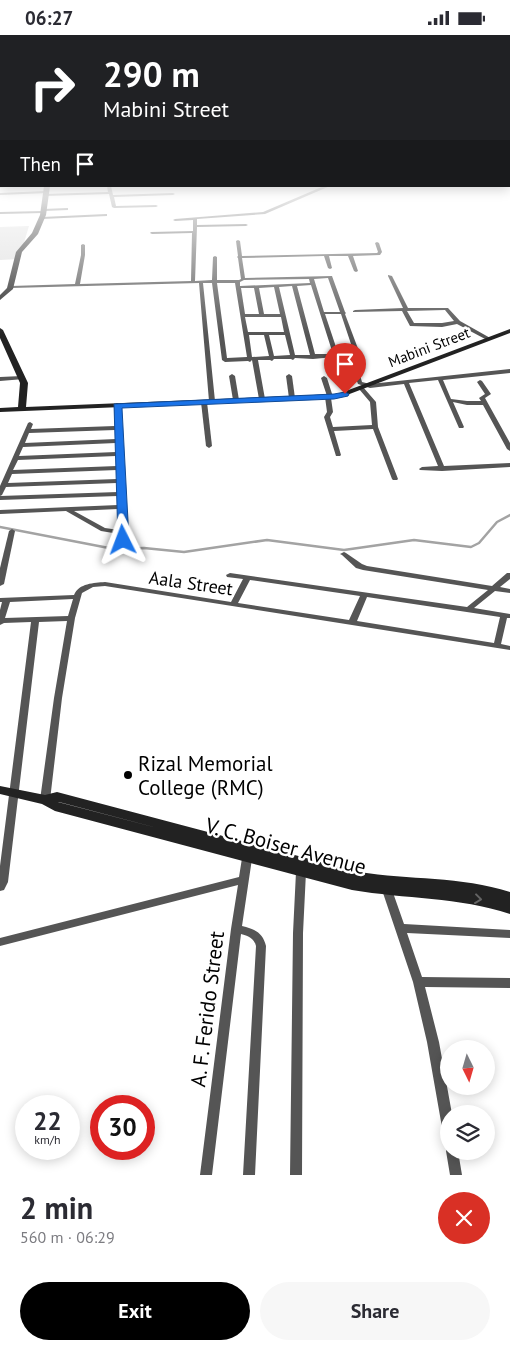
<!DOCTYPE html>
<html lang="en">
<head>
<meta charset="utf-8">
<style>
	:root { --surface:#fff; --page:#f7f7f7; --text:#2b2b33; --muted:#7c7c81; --accent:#000 }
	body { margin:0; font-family:"PT Sans",sans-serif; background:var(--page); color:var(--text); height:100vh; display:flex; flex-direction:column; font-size:19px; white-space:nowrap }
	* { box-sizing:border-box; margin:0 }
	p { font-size:16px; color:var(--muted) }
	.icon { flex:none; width:28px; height:28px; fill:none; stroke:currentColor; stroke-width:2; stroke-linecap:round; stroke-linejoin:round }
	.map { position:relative; height:1140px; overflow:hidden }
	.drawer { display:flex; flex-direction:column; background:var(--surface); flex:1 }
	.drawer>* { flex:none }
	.hud { position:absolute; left:0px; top:0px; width:510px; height:152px; box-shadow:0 2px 12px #0003; background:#202124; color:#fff; overflow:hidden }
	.needle { width:32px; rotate:175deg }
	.controls { position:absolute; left:440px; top:1005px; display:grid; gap:10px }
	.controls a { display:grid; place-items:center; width:55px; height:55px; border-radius:50%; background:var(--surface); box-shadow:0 2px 12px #0003; font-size:25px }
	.speed { position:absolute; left:15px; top:1060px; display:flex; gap:10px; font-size:25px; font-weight:700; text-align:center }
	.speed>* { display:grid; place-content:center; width:65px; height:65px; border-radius:50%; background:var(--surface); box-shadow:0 2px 12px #0003; line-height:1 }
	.speed small { font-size:12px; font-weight:400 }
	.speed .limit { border:8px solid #d22; background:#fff; color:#111 }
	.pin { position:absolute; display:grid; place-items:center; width:42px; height:42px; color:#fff; margin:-51px -21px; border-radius:50% 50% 50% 0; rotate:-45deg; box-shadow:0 0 5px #0007 }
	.pin .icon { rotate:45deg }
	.me { position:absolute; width:55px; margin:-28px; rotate:357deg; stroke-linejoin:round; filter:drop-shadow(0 0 4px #0008) }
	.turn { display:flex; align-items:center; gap:18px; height:105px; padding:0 20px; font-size:22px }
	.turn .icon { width:65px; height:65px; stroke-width:2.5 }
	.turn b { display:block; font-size:35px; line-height:42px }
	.then { display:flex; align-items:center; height:48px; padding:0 20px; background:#0003; gap:10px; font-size:19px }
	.round { display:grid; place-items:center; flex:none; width:52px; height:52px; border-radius:26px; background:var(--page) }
	.summary { display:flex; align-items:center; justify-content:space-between; height:85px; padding:0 20px }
	h1 { font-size:30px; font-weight:700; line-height:38px }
	.primary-button { display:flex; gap:10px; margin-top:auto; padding:10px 20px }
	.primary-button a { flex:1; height:58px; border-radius:30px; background:var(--accent); color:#fff; font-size:20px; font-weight:700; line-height:58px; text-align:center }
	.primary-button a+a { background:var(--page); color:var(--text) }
	.status { display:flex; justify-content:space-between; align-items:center; height:35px; padding:0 25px; background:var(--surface); direction:ltr }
	.status svg { height:14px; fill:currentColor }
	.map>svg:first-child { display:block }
</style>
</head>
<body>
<div class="status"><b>06:27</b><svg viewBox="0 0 49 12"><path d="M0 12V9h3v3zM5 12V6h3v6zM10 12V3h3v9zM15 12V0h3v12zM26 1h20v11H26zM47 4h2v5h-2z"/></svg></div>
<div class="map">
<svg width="510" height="1140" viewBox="0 0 510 1140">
	<rect width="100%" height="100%" fill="#fff"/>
	<!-- green -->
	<polygon fill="#dcdcdc" points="29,191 19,224 0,225 0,192"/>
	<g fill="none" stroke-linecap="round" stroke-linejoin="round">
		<!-- stream -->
		<polyline stroke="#a3a3a3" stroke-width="2.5" points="0,492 114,514 144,513 184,517 267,505 344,515 414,505 471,512 479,508 497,487 510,480"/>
		<!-- street -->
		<g fill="#555" fill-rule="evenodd">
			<polygon points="0,151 12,151 0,153"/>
			<polygon points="107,151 111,151 113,160 173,158 175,159 173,160 114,162 116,171 156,170 158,171 156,172 114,173 112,172 109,159 45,161 43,160 45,159 108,157"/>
			<path d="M324,151h6l-65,28 -68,5v6l49,-1 2,1 -2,1 -49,1 -2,54 17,-1 1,-23 2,-1 2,1v23h22l2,-1 -3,-21 -1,-1 1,-1 -2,-15 2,-1 2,1 2,15 135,-3 1,-1 -3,-9 2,-1 2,1 3,9 -2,3 -27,1 5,15 -2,1 -2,-1 -6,-15h-19l3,12 -2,1 -2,-1 -4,-12 -82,2 3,20 87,-2 13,36 1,1 -1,1 15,40 -3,2 -21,2 -2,-1 -21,2 -18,-1 -2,2 -2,-1h-17l-2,2 -2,-1h-12l7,39 -1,1h-4l-1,-1 -7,-39 -2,2 -2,-1 -23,1 -3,-2 -10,-77h-9l12,118 -3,2 -3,-2 -10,-118 -188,5 -2,-1 2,-1 64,-2 6,-29v-10l2,-1 2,1v10l-5,29 111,-3 1,-48 -40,1 -2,-1 1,-1 42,-1v-11l-18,1 -2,-1 2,-1 88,-7zM328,243l12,34h-16l-10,-33zM309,244l1,4 -70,3v-4l4,-2zM217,248h18l12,74 -20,1zM311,250l22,69h-18l-18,-68zM292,251l18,69h-15l-16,-68zM274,252l6,27h-16l-5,-26zM241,253h13l5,26h-14zM325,279h16l13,39h-16zM245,282h36l3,15h-36zM249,300h15l5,21 -17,1zM269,300h16l5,20 -16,1z"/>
			<polygon points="46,156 47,158 0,160 0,158"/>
			<polygon points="67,173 68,173 68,175 44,176 45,177 43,178 0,179 0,177 42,176 42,174 43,174"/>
			<polygon points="106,179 107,179 107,181 42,184 40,183 42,182"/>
			<path d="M388,240l4,1 16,32h40l12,13 32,18 -5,1 -30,-16 -15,3 -32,-1 -8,-15 -49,1v-1l2,-1 48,-2 -15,-32zM445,275l9,11 -12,2h-28l-7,-12z"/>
			<polygon points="354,328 357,330 362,347 370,349 510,334 510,338 443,345 451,364 467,366 481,366 479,363 485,359 477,347 480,345 482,346 491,359 485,363 510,408 510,416 507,414 483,370 467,370 453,367 464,392 463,393 459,393 438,345 409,348 444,431 510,428 510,432 442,436 420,435 419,434 422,432 438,431 404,349 370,353 358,349 351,330"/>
			<polygon points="232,339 235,341 239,365 236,367 233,365 229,341"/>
			<polygon points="289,339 292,341 295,363 292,365 289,363 286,341"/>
			<polygon points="22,341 25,343 24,344 0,346 0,342"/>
			<polygon points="324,341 327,343 333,362 331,363 333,377 330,382 333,392 372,390 370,367 359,354 359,352 363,352 376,367 378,392 398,444 397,445 393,445 392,444 373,394 334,396 341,420 340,421 336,421 324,382 327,377 325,362 327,361 321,343"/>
			<polygon points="204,365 207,367 212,411 209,413 206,411 201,367"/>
			<path d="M117,368l3,2 6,127 -1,9h-4l-2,-7 -18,-3 -35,-20 -66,3v-4l118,-5v-9l-118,4v-4l118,-4 -1,-9 -111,4 -4,8 -2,1v-10l28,-63 2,-1 3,2 -2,5 84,-3 -1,-21zM115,395l1,9 -91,4 4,-10zM116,408v9l-97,4 4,-9zM116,421l1,10 -104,4 5,-10zM117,435v9l-109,4 4,-9zM118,474l1,21 -14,-2 -31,-17z"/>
			<polygon points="12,494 15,496 4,549 0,551 0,533 9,496"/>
			<path d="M344,517l2,1 16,11 5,2 125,20 15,-13h3v6l-10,8 10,2v4l-15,-2 -21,17 36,6v4h-3l-6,26 9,2v4l-405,-64 -12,1 -11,6 -7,25 -13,80 -12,102 -2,2 -3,1 -3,-1 -2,-2 14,-102 13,-77 -28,1 -31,260 -4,8 -4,1v-25l31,-244 -27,1 -4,2v-15l2,-8h-2v-4l74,-3c5,-12 20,-12 31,-13l126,20 12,-23 -16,-2 -1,-2 4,-2 237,34 21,-17 -125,-20 -7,-2 -14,-13 -2,-1zM250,545l110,16 -11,24 -111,-17zM367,562l133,20 -6,26 -137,-22zM73,564l-5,17 -63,2 5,-16z"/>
			<path d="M248,813l3,1 2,3 -11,74c13,3 21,7 24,20l-11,229h-12l13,-229c-2,-8 -8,-10 -15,-12l-29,241h-12l31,-246 7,-44 -238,61v-8l239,-61 4,-25 2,-3z"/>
			<polygon points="301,833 304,834 306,837 303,898 302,1140 290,1140 293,898 296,837 298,834"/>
			<polygon points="386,848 390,849 391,852 404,889 510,895 510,903 407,898 422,942 510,943 510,953 425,952 439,1007 452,1079 449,1079 449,1104 445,1102 443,1098 427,1007 413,947 381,852 382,849"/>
			<polygon points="449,1111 449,1116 458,1116 462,1140 450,1140 446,1116"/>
		</g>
		<!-- secondary -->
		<g fill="#222" fill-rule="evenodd">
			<polygon points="44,151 50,151 46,180 38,199 22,217 13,254 0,265 0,260 7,253 16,217 32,198 40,180"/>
			<polygon points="0,293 3,295 28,348 26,372 338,359 510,294 510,298 339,363 0,377 0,373 18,372 20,348 0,303"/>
			<path d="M0,751l45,9 12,-3 302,80c50,8 102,4 151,20v10l-26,-7 26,7v12c-51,-17 -105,-15 -158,-24l-297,-79 -13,-7 -42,-10zM58,767l107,28 -106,-28z"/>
		</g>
	</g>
	<!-- one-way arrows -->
	<defs><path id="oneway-chevron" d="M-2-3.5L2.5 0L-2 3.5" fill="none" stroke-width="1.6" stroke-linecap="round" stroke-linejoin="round" transform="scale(1.25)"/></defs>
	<use stroke="#646464" href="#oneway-chevron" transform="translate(478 864) rotate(7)"/>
	<!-- sky -->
	<linearGradient id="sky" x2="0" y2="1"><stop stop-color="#8cadcc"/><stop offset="0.47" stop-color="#fff"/><stop offset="1" stop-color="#fff" stop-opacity="0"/></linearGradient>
	<rect width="510" height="300" fill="url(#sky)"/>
	<!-- route -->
	<polygon fill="#1a73e8" stroke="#114b97" points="345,357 349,359 348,361 334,364 122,373 129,505 123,509 118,505 114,369 334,359"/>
	<!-- markers -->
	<circle fill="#000" stroke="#fff" stroke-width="2" cx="128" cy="740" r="5"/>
	<g text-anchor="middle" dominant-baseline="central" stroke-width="5" stroke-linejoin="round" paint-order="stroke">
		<!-- far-street labels -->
		<g font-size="15" fill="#000" stroke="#fff">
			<text transform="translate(429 312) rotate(-21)">Mabini Street</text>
		</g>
		<!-- street labels -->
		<g font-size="18" fill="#000" stroke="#fff">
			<text transform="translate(191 548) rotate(8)">Aala Street</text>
		</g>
		<!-- near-poi labels -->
		<g font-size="21" fill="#000" stroke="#fff" text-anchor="start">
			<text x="138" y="728">Rizal Memorial<tspan x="138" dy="24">College (RMC)</tspan></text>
		</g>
		<!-- near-street labels -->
		<g font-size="21" fill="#000" stroke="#fff">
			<text transform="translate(286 811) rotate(15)">V. C. Boiser Avenue</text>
			<text transform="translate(207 974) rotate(-83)">A. F. Ferido Street</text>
		</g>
	</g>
</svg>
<div class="controls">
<a><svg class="needle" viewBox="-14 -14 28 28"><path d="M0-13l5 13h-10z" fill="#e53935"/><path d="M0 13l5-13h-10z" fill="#7c7c81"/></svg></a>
<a><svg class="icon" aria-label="layers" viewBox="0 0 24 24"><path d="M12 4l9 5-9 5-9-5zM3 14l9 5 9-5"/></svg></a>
</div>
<div class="speed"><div>22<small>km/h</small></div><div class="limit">30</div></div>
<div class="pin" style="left:345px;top:359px;background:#d93025"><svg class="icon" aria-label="arrive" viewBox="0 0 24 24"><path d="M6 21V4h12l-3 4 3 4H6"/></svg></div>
<svg class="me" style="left:123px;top:505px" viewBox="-20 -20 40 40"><path d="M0-17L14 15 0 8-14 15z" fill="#1a73e8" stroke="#fff" stroke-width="4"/></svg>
<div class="hud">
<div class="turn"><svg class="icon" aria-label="right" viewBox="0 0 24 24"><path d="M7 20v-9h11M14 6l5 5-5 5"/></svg><div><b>290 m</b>Mabini Street</div></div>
<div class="then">Then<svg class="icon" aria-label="arrive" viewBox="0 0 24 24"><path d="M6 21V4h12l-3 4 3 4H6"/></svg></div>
</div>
</div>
<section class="drawer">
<div class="summary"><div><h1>2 min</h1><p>560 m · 06:29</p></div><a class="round" style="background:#d93025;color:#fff"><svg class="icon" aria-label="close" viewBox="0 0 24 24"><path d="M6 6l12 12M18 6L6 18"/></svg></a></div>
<div class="primary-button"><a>Exit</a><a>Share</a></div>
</section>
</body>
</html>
